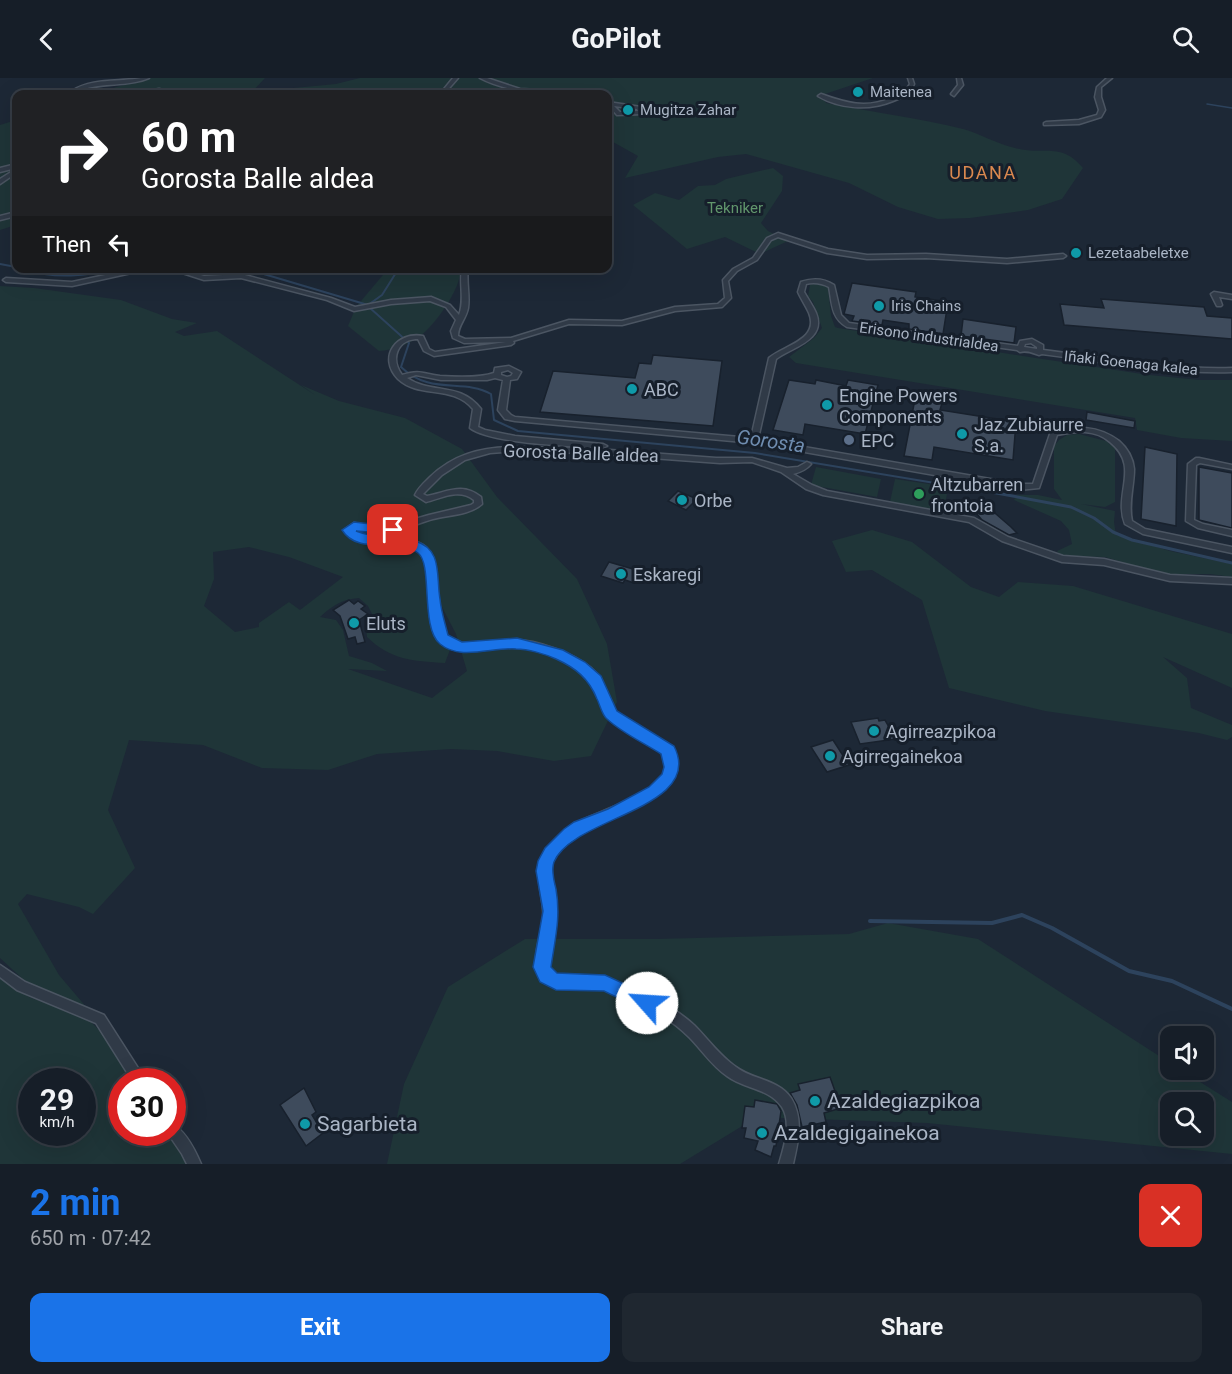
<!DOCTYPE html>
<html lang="en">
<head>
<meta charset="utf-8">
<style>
	:root { --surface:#161e28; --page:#1f2730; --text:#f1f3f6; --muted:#9ea2a8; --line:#353c45; --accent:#1a73e8 }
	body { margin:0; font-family:Roboto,sans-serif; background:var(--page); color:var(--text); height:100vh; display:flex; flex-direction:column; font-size:22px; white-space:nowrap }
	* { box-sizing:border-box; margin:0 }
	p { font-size:20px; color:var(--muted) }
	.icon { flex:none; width:33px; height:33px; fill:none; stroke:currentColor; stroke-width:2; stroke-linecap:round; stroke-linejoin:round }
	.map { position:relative; height:1086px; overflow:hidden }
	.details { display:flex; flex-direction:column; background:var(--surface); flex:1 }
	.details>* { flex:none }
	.guide { position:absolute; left:12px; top:12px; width:600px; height:183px; border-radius:12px; box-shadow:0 6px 24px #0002,0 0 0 2px var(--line); background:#202124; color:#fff; overflow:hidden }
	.controls { position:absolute; left:1160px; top:948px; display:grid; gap:12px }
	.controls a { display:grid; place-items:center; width:54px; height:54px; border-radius:12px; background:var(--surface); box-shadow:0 6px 24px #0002,0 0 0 2px var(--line); font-size:30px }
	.speed { position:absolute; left:18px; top:990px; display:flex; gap:12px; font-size:30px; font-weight:700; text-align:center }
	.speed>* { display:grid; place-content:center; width:78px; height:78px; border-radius:50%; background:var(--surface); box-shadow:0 6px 24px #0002,0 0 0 2px var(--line); line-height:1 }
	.speed small { font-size:15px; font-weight:400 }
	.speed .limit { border:9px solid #d22; background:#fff; color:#111 }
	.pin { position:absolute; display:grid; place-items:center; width:51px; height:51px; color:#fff; margin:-26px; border-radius:12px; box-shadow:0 3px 9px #0006 }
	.me { position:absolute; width:66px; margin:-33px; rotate:296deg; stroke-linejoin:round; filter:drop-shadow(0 0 4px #0008) }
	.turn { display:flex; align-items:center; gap:21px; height:126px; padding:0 30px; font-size:27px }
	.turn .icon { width:78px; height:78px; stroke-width:2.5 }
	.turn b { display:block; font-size:42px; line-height:51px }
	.then { display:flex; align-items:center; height:57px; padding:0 30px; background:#0003; gap:12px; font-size:22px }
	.round { display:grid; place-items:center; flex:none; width:63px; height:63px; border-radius:12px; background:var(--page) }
	.headline { display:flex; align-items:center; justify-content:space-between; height:102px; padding:0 30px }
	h1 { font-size:36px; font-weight:700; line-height:45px; color:var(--accent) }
	.action { display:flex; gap:12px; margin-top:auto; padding:12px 30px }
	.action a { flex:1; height:69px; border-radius:12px; background:var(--accent); color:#fff; font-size:24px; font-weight:700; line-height:69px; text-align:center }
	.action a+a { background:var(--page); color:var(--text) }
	header { display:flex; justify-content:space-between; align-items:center; height:78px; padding:0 30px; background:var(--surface); font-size:27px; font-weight:700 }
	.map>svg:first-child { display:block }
</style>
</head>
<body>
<header><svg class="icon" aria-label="back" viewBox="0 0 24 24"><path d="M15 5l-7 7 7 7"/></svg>GoPilot<svg class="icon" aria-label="search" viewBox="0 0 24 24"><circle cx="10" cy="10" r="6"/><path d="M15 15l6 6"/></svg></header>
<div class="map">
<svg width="1232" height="1086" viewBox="0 0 1232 1086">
	<rect width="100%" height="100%" fill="#1d2836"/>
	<!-- green -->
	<g fill="#1f3538" fill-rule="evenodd">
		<path d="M148,0h117l-13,14 84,-8 24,-6h513l-51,17 4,8c45,9 92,15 137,26 18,5 34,15 52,19 27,8 46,-7 68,20l-21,31 -34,11 -58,8 -32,1 -40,-12 -49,-24 -103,-29 -28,3 -93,21 13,-22 -25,-14 -5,1v-49h-516z"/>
		<polygon points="16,42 16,147 0,152 0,47"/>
		<polygon points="773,90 783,98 782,113 761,145 768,153 788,163 760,176 725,159 687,171 633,127 655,115 679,122 698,108 715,107 726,101"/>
		<path d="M388,191h73c-1,21 -25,55 -42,68 -12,8 -26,13 -40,14l-31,-25 8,-19z"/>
		<polygon points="815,205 828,209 831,238 835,249 838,250 1149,297 1199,302 1232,302 1232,363 1181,360 1137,352 1135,340 796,285 789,279 814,260 822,250 813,224 808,218 810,207"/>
		<path d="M0,208l34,2 87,12 51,19 25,4 -22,9 9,4 33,-5 98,64 -14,-10 38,16 66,17 57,31 35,48 80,82 30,65 10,58 -26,54 -37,5 -57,-10 -46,-2 -74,5 -49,16 -66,-2 -59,-23 -74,-5 -21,70 27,58 -42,46 -14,-7 -52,-13 -9,10 41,71 28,33 -62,-27 -25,-23zM249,469l40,10 54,20 -43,33 -11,-8 -30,21v4l-24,5 -31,-26 10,-27 -1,-27zM359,520l9,8 4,8 -6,10 1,13c24,23 45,24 78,26l6,-16c-21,-1 -22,-28 -24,-45l13,1 16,31 11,37 -35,27 -84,-29 39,2 -15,-8 -23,-7 -6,-26 -7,-10 -16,-3c12,-11 22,-18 39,-19z"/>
		<polygon points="1079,356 1106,363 1115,370 1115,424 1105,429 1081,426 1115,433 1114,444 1116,457 1170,473 1232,486 1232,499 1210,496 1162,496 1105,479 1061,478 1057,473 1072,466 1069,452 1061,443 1014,422 1017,417 1038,417 1062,422 1054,411 1054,368 1059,362 1067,357"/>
		<polygon points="816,389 881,401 877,419 811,407"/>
		<polygon points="895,401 948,409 944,434 890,424"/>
		<polygon points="872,452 912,464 971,509 999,519 1018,504 1073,508 1232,556 1232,610 1163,579 1187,600 1191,630 1232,647 1232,659 1227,662 1199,655 1045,633 949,610 922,522 872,492 846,494 832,463"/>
		<path d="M888,845l90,16 192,124v7h11l51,32v52l-305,-31 -170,-6 -77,47h-293l17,-80 44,-97 77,-48h132l192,-5zM1170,1024h33v34h-33z"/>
		<path d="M0,898l29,21 58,21 15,15 33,48 -13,1v50l48,1 14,19 3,12h-187zM32,1004h50v50h-50z"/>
	</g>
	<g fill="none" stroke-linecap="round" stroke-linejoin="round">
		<!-- stream-far3 -->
		<polyline stroke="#2d435d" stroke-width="1.5" points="1207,26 1232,30"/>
		<!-- stream-far2 -->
		<g stroke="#2d435d" stroke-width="2">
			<polyline points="0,186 16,189"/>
			<path d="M21,190c34,12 66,8 101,0"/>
			<polyline points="193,190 208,194 257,194 368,227 382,217 399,190"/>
			<path d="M370,230l39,35 -8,24c30,29 62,11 90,27l3,26 24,11 237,22 234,39"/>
		</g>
		<!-- stream-far1 -->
		<polyline stroke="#2d435d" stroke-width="3" points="980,412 1071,429 1094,440 1113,454 1132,462 1232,485"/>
		<!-- stream -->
		<polyline stroke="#2d435d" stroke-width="4" points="870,843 992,845 1022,837 1052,850 1129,893 1172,903 1232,931"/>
	</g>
	<!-- building -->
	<g fill="#3e4b5c" stroke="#18212d" stroke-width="1.5">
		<polygon points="852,205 916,214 915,219 948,224 943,256 909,251 909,246 883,242 882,247 852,243 854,238 844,236"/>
		<polygon points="1101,221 1204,229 1207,238 1232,240 1232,261 1064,247 1060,226 1104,230"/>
		<polygon points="963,241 1016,249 1014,265 961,258"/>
		<polygon points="653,277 722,283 713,348 540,334 553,293 635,300 639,285 651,286"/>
		<polygon points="789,302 815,306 816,302 846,308 848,302 878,307 865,356 805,346 803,357 773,352"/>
		<polygon points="915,321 942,325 940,332 1016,344 1013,382 934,369 932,382 904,378"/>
		<polygon points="1087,334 1135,343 1134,350 1086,342"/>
		<polygon points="1145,369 1177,376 1176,448 1141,441"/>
		<polygon points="1199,389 1232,395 1232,450 1199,442"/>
		<polygon points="678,413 697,421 686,432 668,423"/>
		<polygon points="989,430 1011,449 1017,455 1009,457 982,442 976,435"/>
		<polygon points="609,484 640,493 634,505 625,502 623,505 601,498"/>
		<polygon points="349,522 354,526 358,523 365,528 361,531 368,536 359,542 365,564 357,566 355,559 348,561 340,538 333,532"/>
		<polygon points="878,640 879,643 885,642 896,661 860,666 851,644"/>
		<polygon points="833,662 849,687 827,694 811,669"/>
		<polygon points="830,999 841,1030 824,1035 826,1044 802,1049 797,1027 790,1015 800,1012 798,1006"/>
		<polygon points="304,1010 316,1034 312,1037 323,1055 306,1068 280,1027"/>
		<polygon points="755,1022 777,1026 781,1033 776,1068 774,1068 771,1079 755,1072 758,1063 744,1060 746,1050 742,1050 745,1028 754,1029"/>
	</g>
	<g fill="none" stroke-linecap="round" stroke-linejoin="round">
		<defs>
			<g id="minor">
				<path d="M141,0h8c-21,9 -46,4 -68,12l42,2 2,2 -50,-1 -3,-2c19,-13 47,-9 69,-13z"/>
				<polygon points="453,0 458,0 444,16 440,16"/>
				<path d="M480,0h7l33,11 59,3 3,2c-30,3 -76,-2 -102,-16z"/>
				<path d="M908,0h4l2,6c-4,10 -11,13 -21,17 -24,10 -53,8 -75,-5l3,-2c25,9 45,15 70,4 8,-3 15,-6 19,-14z"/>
				<polygon points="957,0 961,0 963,7 954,18 951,16 958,7"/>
				<polygon points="1107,0 1112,0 1101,9 1101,19 1105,32 1101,39 1079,46 1044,47 1044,45 1046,44 1079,42 1097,37 1099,32 1095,19 1097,9"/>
				<polygon points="159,11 182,16 159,15 131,16"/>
				<path d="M608,24l33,5 4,5 -3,2 -25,1 -9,-10zM614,28l23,3 1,2 -18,1z"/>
				<polygon points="16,86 16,90 0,94 0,90"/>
				<polygon points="16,91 16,95 0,106 0,101"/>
				<polygon points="16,134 16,138 0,142 0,138"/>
				<path d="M778,155l50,16 39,6 59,-1 81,5 56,-5 3,2 -3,2 -56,5 -81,-5 -59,1 -40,-6 -49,-16 -7,3 -14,20 -20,11 -9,10 3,17 -9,9 -47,4 -53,14 -53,-1 -56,17 1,2 -3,2 -77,11 -10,-5 -6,-12c-21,0 -28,20 -16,36 18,-6 22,-1 38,1 15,1 40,2 54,-3l1,-5 14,-2 12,6 -4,7 -7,1 -4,30 5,5 4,2 236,21 18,-80c15,-13 51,-18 40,-45 -3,-7 -8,-14 -11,-21l3,-10c12,-4 22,-4 33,3l7,30 8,8 169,23 2,-5 12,-2 11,6v5c63,8 126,20 189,18v4c-64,2 -127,-10 -190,-18l-3,1c-6,-2 -12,-5 -19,-3l-3,-2 -170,-23c-16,-9 -15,-24 -18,-40 -8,-4 -15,-5 -23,-3l-2,8c4,7 9,14 12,21 11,27 -24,34 -40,46l-18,80 261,45h14l18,-53c25,-5 47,-6 68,10 8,7 14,17 15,28 0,18 -6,34 -2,52l13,8 87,18v6l-89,-19 -18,-10c-12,-31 16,-57 -15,-82 -15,-13 -34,-11 -53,-7l-18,53 -20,2 -265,-47 -239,-22 -10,-2 -7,-9 5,-30 -8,-2 -8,2h-46l-25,-5 -9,3c25,17 52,3 74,31l-3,18 7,3 30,6 88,8 4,2 -4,2c-30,-2 -111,-4 -133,-20l3,-19c-21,-25 -54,-10 -75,-30 -21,-22 -1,-48 25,-43l6,13 6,3 71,-10 -42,1 -11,-5 -2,-7 5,-11 -10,-13 -16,-6 -39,3 -37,7 -27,-11 -86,-22 -37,2 -37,-12h12l25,8 37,-2 90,24 24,9 36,-7 40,-3 19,8 9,10c6,-15 0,-31 3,-47h6c-2,14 2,27 0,40 -2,11 -10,17 -10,28l7,3 46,-1 58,-18 53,1 53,-14 43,-3 7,-6 -2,-18 10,-11 20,-11 14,-20zM1031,265l6,4v2l-13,-2 1,-3zM508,292l5,3 -2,3 -4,1 -6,-2v-3z"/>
				<polygon points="139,190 154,190 72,208 6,204 3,202 6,200 72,204"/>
				<polygon points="1214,214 1232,217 1232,221 1219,219 1222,227 1221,228 1217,228 1211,216"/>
				<path d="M509,369l74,1 133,10h36l35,10 11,-1 9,-5 4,2c-5,6 -11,8 -18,10l19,11 15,6 147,27 34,19 55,19 41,3 66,16 62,3v6l-62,-3 -66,-16 -42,-3 -60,-21 -33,-19 -146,-27 -17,-6 -25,-17 -29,-10 -32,1 -137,-10 -64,-2 -29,2 -25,7 -23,15 -19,19 4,2c21,-4 35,-14 54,1l1,7c-12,11 -33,11 -49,15 -15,4 -29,12 -45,13 -11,1 -22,-1 -33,-3l-2,1c20,18 62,-1 77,22 13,21 1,74 21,87 15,10 45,0 63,1 23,0 59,13 77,28 15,13 14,33 27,47l54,33c19,49 -57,65 -87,81 -12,6 -27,19 -33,31 -8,16 4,38 3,55 0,18 -9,36 -6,54 12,15 43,4 61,11 29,10 61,24 84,45 14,14 26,31 42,42 17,13 42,12 55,31 13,21 7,44 2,66h-14c5,-17 13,-41 3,-57 -13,-19 -38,-18 -55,-31 -15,-10 -25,-26 -38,-39 -21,-21 -53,-38 -82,-47 -18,-6 -52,5 -65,-11 -13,-16 -1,-41 1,-58 3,-20 -10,-43 -1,-62 6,-15 21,-28 34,-36 22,-12 86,-29 90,-56 0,-4 -2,-10 -3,-14l-51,-33c-15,-16 -13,-36 -32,-50 -17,-13 -43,-22 -64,-24 -21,-1 -55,12 -73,-3 -28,-23 3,-86 -35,-97 -22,-2 -49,2 -64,-16l10,-7 15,3h22l38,-11 42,-10 3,-2v-3c-15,-12 -32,-2 -48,2l-11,-7c3,-7 10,-13 15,-18 23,-22 49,-29 79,-30z"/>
				<polygon points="1196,380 1199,380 1232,387 1232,391 1200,385 1196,387 1194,442 1203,446 1232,452 1232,458 1198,450 1186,443 1188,386"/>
				<polygon points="0,887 25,904 104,937 147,1004 133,1004 96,945 17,912 0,899"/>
				<path d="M172,1046c14,7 23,26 29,40h-14l-5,-10 -15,-22h5z"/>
			</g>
		</defs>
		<!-- minor casing -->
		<use href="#minor" stroke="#4b5562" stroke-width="3"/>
		<!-- minor -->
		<use href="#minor" fill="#303a47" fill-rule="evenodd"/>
	</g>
	<!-- route -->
	<path fill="#1a73e8" stroke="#114b97" stroke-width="1.5" d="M354,444l43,5 2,3 -6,4 -37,-3c19,8 40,4 59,10 28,8 21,35 25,58 1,12 5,24 8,36l14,7 55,-4 46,12 22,12 16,14 16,35 57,35c32,63 -102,71 -120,116 -3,8 0,19 2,27 5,29 -1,50 -5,78l6,6 48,2 48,22 3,6 -3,6 -6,3 -43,-21 -48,-1 -16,-8 -7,-15 10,-56 -7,-40 2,-10 7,-13 19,-19 10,-7 34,-13 41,-22 13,-13 2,-7 -3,-13c-17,-11 -39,-21 -54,-35 -5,-4 -7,-14 -10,-20 -8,-20 -21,-31 -41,-40 -11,-5 -28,-10 -40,-10 -23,-2 -56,12 -76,-5 -20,-16 -7,-80 -22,-91 -21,-16 -60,3 -76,-23z"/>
	<!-- markers -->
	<g fill="#0f9aa8" stroke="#161f2b" stroke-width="2">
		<circle cx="858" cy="14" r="6"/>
		<circle cx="628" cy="32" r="6"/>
		<circle cx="1076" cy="175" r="6"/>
		<circle cx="879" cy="228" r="6"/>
		<circle cx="632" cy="311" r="6"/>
		<circle cx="827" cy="327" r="6"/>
		<circle cx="962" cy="356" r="6"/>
		<circle cx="682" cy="422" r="6"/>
		<circle cx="621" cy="496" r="6"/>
		<circle cx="354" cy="545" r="6"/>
		<circle cx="874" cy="653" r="6"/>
		<circle cx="830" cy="678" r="6"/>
		<circle cx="815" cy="1023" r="6"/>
		<circle cx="305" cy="1046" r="6"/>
		<circle cx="762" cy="1055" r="6"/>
	</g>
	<circle fill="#5c6f8a" stroke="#161f2b" stroke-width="2" cx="849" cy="362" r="6"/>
	<circle fill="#2e9e5b" stroke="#161f2b" stroke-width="2" cx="919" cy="416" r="6"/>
	<g text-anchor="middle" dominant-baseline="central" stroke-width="6" stroke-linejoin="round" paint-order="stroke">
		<!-- far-poi labels -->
		<g font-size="15" fill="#aab5c5" stroke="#161f2b" text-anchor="start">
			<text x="870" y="14">Maitenea</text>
			<text x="640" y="32">Mugitza Zahar</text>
			<text x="1088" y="175">Lezetaabeletxe</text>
			<text x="891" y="228">Iris Chains</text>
		</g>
		<!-- far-park labels -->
		<g font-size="15" fill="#61966c" stroke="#161f2b">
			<text x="735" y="130">Tekniker</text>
		</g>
		<!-- far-street labels -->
		<g font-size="15" fill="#aab5c5" stroke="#161f2b">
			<text transform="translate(929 259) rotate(8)">Erisono industrialdea</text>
			<text transform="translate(1131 285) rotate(6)">Iñaki Goenaga kalea</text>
		</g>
		<!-- far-quarter labels -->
		<g font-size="18" letter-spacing="1.5" fill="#db894f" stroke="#161f2b">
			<text x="983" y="94">UDANA</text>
		</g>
		<!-- poi labels -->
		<g font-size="18" fill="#aab5c5" stroke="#161f2b" text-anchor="start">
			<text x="644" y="311">ABC</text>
			<text x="839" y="317">Engine Powers<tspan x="839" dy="21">Components</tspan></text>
			<text x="974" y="346">Jaz Zubiaurre<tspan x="974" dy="21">S.a.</tspan></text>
			<text x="861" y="362">EPC</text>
			<text x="931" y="406">Altzubarren<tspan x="931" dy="21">frontoia</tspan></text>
			<text x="694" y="422">Orbe</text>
			<text x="633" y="496">Eskaregi</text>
			<text x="366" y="545">Eluts</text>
			<text x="886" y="653">Agirreazpikoa</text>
			<text x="842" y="678">Agirregainekoa</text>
		</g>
		<!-- street labels -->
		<g font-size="18" fill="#aab5c5" stroke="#161f2b">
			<text transform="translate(581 375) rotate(2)">Gorosta Balle aldea</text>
		</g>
		<!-- water labels -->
		<g font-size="20" font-style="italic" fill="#6f8db0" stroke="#161f2b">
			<text transform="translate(771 363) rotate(8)">Gorosta</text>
		</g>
		<!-- near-poi labels -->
		<g font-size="21" fill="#aab5c5" stroke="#161f2b" text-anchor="start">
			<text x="827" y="1023">Azaldegiazpikoa</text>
			<text x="317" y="1046">Sagarbieta</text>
			<text x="774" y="1055">Azaldegigainekoa</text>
		</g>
	</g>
</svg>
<div class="controls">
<a><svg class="icon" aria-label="sound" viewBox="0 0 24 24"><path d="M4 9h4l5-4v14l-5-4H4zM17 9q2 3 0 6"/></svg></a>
<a><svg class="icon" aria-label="search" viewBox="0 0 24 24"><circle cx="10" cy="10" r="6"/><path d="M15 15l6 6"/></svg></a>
</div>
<div class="speed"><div>29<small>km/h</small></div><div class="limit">30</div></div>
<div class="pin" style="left:393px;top:452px;background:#d93025"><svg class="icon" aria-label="arrive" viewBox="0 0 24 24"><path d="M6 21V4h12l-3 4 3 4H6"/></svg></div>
<svg class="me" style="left:647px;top:925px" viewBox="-20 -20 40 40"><circle r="19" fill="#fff"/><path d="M0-13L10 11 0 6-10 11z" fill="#1a73e8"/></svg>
<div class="guide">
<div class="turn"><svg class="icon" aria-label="right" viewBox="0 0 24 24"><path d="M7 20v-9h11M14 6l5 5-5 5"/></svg><div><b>60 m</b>Gorosta Balle aldea</div></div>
<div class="then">Then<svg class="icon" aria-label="left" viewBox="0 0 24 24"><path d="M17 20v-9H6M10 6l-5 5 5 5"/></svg></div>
</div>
</div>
<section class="details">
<div class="headline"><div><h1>2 min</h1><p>650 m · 07:42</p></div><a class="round" style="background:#d93025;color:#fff"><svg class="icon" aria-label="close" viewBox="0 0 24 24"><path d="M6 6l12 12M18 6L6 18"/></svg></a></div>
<div class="action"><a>Exit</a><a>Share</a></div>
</section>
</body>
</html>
